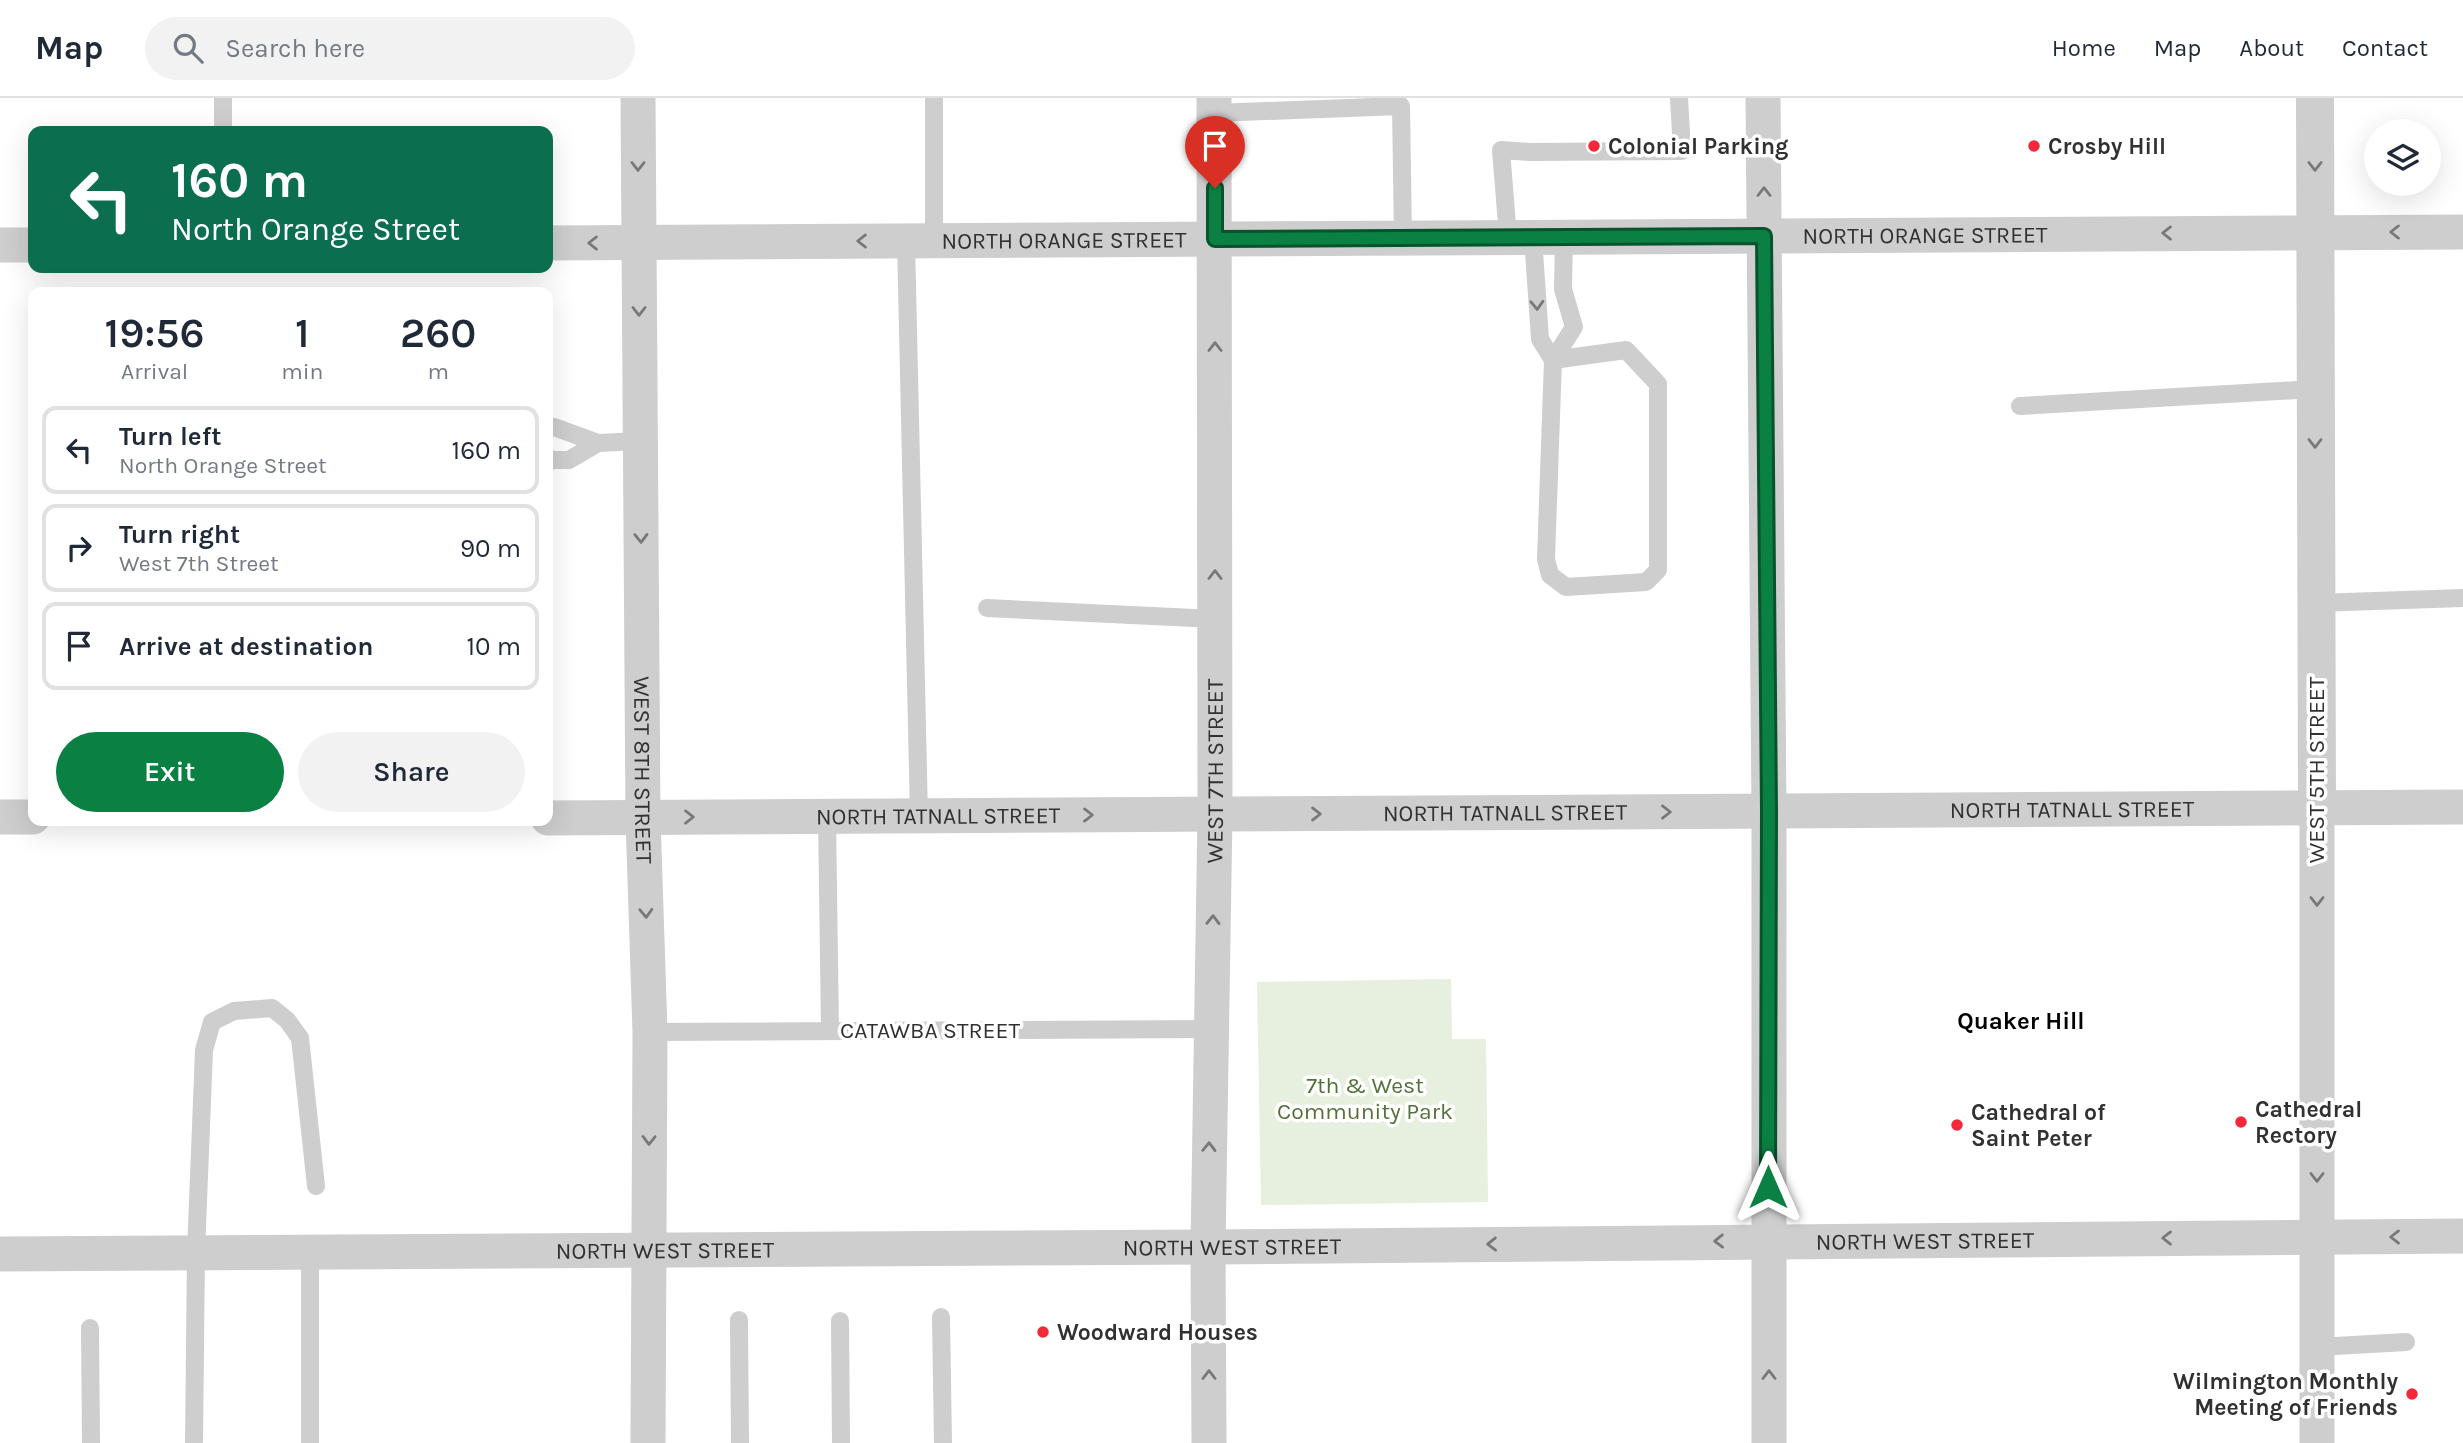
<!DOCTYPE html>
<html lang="en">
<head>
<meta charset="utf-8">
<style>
	:root { --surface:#fff; --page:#f2f2f3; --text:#1f2937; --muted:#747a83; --line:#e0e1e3; --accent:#0b8043 }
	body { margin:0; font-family:Karla,sans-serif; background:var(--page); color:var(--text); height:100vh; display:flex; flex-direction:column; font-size:26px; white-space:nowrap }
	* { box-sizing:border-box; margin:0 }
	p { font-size:23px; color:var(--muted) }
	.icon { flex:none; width:38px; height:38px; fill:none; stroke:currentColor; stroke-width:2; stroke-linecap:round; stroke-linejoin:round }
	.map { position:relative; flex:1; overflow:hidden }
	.drawer { position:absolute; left:28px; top:189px; width:525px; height:539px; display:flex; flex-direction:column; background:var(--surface); border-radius:14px; box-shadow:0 7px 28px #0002 }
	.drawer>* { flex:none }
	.banner { position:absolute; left:28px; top:28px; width:525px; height:147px; border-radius:14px; box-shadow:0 7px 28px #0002; background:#0b6e4f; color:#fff; overflow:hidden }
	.controls { position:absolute; left:2364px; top:21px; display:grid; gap:14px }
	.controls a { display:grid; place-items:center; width:77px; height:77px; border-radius:50%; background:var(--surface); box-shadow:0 7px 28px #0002; font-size:35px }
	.pin { position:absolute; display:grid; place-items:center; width:60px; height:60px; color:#fff; margin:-72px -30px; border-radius:50% 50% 50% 0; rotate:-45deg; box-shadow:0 0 7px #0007 }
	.pin .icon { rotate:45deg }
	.me { position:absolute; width:77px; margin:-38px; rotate:0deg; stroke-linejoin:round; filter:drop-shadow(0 0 5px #0008) }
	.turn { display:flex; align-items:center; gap:24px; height:147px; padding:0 28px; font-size:32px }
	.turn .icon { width:91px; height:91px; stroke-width:2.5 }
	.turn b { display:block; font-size:49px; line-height:60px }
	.eta { display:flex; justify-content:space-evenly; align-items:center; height:119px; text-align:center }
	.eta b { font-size:42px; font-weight:600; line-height:49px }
	.action { display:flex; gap:14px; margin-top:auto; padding:14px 28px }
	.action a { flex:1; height:80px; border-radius:42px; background:var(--accent); color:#fff; font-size:28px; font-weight:600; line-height:80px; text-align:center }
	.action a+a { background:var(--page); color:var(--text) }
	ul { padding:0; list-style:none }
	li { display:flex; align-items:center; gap:21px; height:88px; margin:0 14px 10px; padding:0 14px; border:4px solid var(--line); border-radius:14px }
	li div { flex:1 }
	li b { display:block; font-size:26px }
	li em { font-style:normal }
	header { display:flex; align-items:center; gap:42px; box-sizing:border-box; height:98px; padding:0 35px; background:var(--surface); border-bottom:2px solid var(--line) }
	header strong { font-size:33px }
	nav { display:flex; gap:38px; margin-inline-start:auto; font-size:24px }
	.search { width:490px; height:63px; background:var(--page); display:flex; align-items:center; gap:18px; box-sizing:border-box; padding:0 24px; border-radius:38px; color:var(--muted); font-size:26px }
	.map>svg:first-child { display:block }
</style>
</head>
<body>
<header>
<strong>Map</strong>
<div class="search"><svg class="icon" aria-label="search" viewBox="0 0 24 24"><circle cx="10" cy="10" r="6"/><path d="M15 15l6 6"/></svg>Search here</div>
<nav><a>Home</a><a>Map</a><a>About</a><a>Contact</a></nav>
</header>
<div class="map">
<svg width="2463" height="1345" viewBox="0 0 2463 1345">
	<rect width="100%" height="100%" fill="#fff"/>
	<!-- green -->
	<polygon fill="#e7efdf" points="1451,881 1452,941 1486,941 1488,1104 1261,1107 1257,884"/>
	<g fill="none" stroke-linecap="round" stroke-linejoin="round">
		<!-- service -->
		<g stroke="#cecece" stroke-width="18">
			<polyline points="1214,15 1401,8 1403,140"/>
			<polyline points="223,33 223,0"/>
			<polyline points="1508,139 1501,52 1530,54 1682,53 1679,0"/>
			<polyline points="1533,139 1540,241 1553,262 1574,229 1563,191 1564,139"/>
			<polyline points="934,142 934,0"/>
			<polyline points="906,143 919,718"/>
			<polygon points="1626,252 1658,286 1658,472 1646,484 1566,489 1550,477 1546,461 1553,262"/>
			<polyline points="2020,308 2315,291"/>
			<polyline points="548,330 554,329 598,345 640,343"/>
			<polyline points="548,362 569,362 598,345"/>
			<polyline points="2316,505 2463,500"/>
			<polyline points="987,510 1215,521"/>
			<polyline points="827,719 830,933"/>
			<polyline points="650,934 1210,931"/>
			<polyline points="310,1153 310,1345"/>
			<polyline points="941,1219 943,1345"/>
			<polyline points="739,1222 740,1345"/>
			<polyline points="840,1223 841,1345"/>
			<polyline points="90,1230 91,1345"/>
			<polyline points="2317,1249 2406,1244"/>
			<polyline points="194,1345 196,1154 204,952 212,924 234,913 272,910 287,922 300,940 316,1088"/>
		</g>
		<!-- minor -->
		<g stroke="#cecece" stroke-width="35">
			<path id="s1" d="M638,0l5,720 7,214 -2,411"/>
			<polyline points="1763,0 1769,713 1769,1345"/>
			<path id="s2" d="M548,145l1915,-11"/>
			<polyline points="0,147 33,147"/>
			<polyline points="2317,710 2317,1345"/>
			<polyline points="0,719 33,719"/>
			<path id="s3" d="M548,720l1915,-11"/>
			<path id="s4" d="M0,1156l1208,-7 1255,-11"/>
			<path id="s5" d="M1209,1345l-1,-196 7,-433 -1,-716"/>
		</g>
		<!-- tertiary -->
		<polyline stroke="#cecece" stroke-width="38" points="2315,0 2317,710"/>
	</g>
	<!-- one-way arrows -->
	<defs><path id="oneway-chevron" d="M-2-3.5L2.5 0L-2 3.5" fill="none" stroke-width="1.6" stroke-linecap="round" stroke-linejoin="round" transform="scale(1.75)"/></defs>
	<g stroke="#787878">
		<use href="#oneway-chevron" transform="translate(638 68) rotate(90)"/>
		<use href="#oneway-chevron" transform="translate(2315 68) rotate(90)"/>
		<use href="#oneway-chevron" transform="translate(1764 94) rotate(-90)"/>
		<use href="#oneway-chevron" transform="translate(2395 134) rotate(180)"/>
		<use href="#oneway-chevron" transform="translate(2167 135) rotate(180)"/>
		<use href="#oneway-chevron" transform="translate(862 143) rotate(180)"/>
		<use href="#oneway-chevron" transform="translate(593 145) rotate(180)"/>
		<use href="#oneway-chevron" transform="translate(1537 207) rotate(88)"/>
		<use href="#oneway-chevron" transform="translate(639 213) rotate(90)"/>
		<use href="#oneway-chevron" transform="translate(1215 249) rotate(-90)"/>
		<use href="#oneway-chevron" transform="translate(2315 345) rotate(90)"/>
		<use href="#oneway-chevron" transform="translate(641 440) rotate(89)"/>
		<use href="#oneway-chevron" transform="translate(1215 477) rotate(-90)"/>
		<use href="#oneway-chevron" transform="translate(1666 714)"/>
		<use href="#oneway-chevron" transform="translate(1316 716)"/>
		<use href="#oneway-chevron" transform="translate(1088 717)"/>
		<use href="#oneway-chevron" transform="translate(689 719)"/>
		<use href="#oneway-chevron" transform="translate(2317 803) rotate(90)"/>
		<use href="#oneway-chevron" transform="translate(646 815) rotate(88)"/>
		<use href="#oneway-chevron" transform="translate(1213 822) rotate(-89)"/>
		<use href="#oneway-chevron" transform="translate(649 1042) rotate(91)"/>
		<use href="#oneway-chevron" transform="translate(1209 1049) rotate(-89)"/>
		<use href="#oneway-chevron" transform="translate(2317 1079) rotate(90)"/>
		<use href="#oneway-chevron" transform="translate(2395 1139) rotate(180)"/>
		<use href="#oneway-chevron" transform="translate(2167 1140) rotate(180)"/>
		<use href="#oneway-chevron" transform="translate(1719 1143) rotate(179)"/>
		<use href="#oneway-chevron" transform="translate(1492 1146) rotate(179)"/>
		<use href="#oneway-chevron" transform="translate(1209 1277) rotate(-90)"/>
		<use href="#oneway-chevron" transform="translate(1769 1277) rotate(-90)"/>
	</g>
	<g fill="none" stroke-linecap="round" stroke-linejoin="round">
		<defs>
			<polyline id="route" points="1215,90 1215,141 1764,138 1769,713 1768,1089"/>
		</defs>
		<!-- route casing -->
		<use href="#route" stroke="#07532c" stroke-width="18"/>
		<!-- route -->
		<use href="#route" stroke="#0b8043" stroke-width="12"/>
	</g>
	<!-- markers -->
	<g fill="#f22939" stroke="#fff" stroke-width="2.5">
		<circle cx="1594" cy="48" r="7"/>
		<circle cx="2034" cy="48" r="7"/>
		<circle cx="2241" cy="1024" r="7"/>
		<circle cx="1957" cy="1027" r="7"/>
		<circle cx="1043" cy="1234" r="7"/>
		<circle cx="2412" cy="1296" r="7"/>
	</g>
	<g text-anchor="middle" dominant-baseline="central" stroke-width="7" stroke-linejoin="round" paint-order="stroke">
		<!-- poi labels -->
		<g font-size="23" font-weight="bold" fill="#313131" stroke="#fff" text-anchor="start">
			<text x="1608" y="48">Colonial Parking</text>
			<text x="2048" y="48">Crosby Hill</text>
			<text x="2255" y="1011">Cathedral<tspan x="2255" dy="26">Rectory</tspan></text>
			<text x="1971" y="1014">Cathedral of<tspan x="1971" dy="26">Saint Peter</tspan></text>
			<text x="1057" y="1234">Woodward Houses</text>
			<text x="2398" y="1283" text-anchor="end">Wilmington Monthly<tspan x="2398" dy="26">Meeting of Friends</tspan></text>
		</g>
		<!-- street labels -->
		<g font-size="23" fill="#313131" stroke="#fff">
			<text stroke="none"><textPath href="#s2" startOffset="1377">NORTH ORANGE STREET</textPath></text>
			<text stroke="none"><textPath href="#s2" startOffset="516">NORTH ORANGE STREET</textPath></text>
			<text transform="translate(2316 672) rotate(-90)">WEST 5TH STREET</text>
			<text stroke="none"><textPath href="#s1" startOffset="672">WEST 8TH STREET</textPath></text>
			<text stroke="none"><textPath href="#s5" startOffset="672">WEST 7TH STREET</textPath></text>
			<text stroke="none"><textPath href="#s3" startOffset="1524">NORTH TATNALL STREET</textPath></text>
			<text stroke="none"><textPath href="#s3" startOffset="957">NORTH TATNALL STREET</textPath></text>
			<text stroke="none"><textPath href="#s3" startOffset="390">NORTH TATNALL STREET</textPath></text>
			<text x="930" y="932">CATAWBA STREET</text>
			<text stroke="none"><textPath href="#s4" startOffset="1925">NORTH WEST STREET</textPath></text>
			<text stroke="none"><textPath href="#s4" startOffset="1232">NORTH WEST STREET</textPath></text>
			<text stroke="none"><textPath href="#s4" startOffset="665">NORTH WEST STREET</textPath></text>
		</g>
		<!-- park labels -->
		<g font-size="23" fill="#54713a" stroke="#fff">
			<text x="1365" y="987">7th &amp; West<tspan x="1365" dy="26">Community Park</tspan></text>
		</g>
		<!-- neighbourhood labels -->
		<g font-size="24" font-weight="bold" fill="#000" stroke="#fff">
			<text x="2021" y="923">Quaker Hill</text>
		</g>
	</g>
</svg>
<div class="controls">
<a><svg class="icon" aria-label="layers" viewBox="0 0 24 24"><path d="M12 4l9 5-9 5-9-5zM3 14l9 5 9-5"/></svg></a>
</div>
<div class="pin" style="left:1215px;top:90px;background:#d93025"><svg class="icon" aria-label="arrive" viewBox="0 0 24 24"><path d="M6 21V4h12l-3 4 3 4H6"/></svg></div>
<svg class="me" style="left:1768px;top:1089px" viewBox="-20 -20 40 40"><path d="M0-17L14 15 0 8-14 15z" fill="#0b8043" stroke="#fff" stroke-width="4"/></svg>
<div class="banner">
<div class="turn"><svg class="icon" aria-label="left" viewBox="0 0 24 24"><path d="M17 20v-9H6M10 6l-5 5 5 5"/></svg><div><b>160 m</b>North Orange Street</div></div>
</div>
<section class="drawer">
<div class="eta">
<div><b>19:56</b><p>Arrival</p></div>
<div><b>1</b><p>min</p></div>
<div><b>260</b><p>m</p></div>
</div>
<ul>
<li><svg class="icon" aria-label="left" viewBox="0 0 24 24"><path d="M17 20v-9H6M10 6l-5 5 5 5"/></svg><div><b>Turn left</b><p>North Orange Street</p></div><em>160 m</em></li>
<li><svg class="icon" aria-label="right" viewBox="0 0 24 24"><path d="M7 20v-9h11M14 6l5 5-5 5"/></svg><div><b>Turn right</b><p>West 7th Street</p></div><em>90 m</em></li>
<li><svg class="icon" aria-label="arrive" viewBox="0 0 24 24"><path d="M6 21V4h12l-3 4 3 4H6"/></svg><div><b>Arrive at destination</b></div><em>10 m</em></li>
</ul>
<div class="action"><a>Exit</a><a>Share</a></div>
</section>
</div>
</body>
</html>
